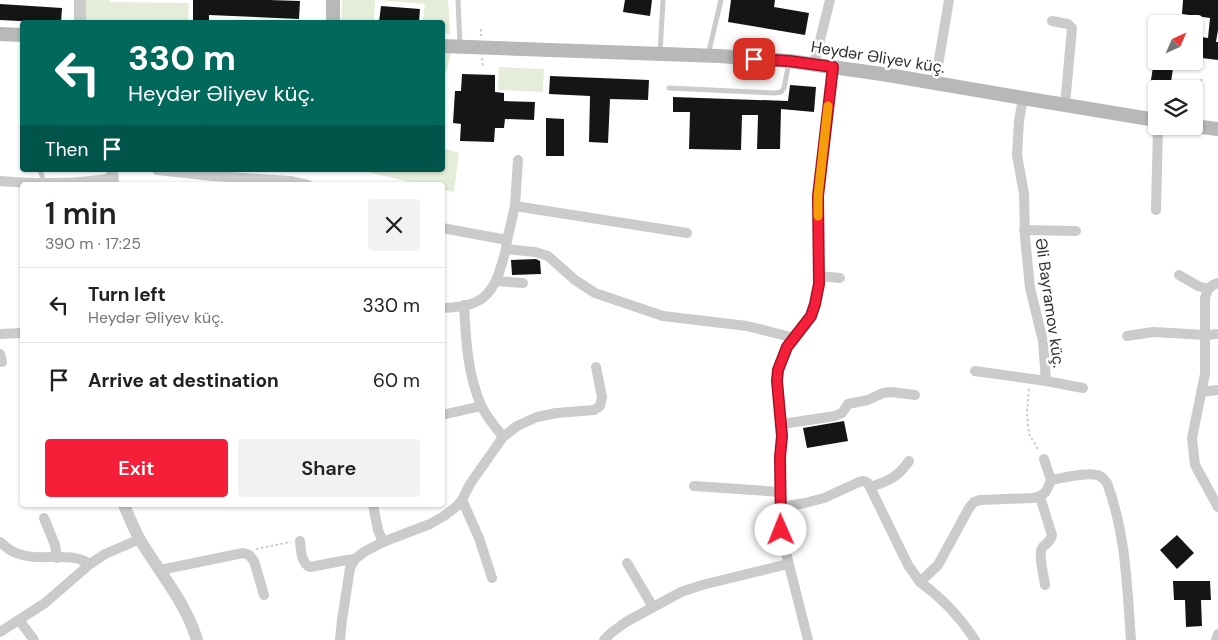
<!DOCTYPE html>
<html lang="en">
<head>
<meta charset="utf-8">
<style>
	:root { --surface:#fff; --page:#f2f2f2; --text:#202124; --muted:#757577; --line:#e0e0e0; --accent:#f61f3a }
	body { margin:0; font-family:"DM Sans",sans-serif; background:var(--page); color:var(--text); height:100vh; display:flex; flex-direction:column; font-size:19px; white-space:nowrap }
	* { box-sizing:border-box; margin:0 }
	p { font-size:16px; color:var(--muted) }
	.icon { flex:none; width:28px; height:28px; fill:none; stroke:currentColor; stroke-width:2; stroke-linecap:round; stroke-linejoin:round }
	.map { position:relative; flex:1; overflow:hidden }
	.sheet { position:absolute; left:20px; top:182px; width:425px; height:325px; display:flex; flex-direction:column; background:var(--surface); border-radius:5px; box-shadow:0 1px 4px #0004 }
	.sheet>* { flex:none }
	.hud { position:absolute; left:20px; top:20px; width:425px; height:152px; border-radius:5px; box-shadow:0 1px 4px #0004; background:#00695c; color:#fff; overflow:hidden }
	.needle { width:32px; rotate:45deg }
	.controls { position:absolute; left:1148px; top:15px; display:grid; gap:10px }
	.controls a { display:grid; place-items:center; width:55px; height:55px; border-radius:5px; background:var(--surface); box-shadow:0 1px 4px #0004; font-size:25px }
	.pin { position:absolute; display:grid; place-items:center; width:42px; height:42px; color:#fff; margin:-21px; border-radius:10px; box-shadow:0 2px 8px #0006 }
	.me { position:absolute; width:55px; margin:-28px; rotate:359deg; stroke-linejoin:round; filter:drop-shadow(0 0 4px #0008) }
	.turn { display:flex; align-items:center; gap:18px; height:105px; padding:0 25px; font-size:22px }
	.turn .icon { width:65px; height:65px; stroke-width:2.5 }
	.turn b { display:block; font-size:35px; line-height:42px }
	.then { display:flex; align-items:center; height:48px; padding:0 25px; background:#0003; gap:10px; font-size:19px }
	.round { display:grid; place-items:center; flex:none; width:52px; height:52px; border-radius:5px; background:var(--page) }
	.headline { display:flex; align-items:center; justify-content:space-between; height:85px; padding:0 25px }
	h1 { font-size:30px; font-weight:600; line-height:38px }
	.cta { display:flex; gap:10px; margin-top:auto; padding:10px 25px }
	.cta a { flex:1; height:58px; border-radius:5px; background:var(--accent); color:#fff; font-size:20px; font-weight:600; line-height:58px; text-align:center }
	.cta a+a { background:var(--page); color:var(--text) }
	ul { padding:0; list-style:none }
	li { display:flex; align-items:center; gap:15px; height:75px; padding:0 25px; border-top:1px solid var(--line) }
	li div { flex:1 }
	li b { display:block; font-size:19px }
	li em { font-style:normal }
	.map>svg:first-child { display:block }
</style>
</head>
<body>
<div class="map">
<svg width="1218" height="640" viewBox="0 0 1218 640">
	<rect width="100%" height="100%" fill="#fff"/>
	<!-- green -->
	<g fill="#e5edda">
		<polygon points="85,0 109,0 109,2 189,3 188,22 85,22"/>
		<polygon points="342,0 375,0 374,22 341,22"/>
		<polygon points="377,0 448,0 450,34 443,33 442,22 423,22 425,4"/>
		<polygon points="443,52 451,53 446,73 443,72"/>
		<polygon points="499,67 544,69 543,92 498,90"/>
		<polygon points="443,148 459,153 454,192 443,190 442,185 423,185 358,170 442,170"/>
	</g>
	<!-- building -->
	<g fill="#151515">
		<polygon points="193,0 269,0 300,1 299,19 209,15 209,22 193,22"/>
		<polygon points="625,0 652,0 650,16 623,12"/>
		<polygon points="731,0 775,0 774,7 809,13 805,35 728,22"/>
		<polygon points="1183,0 1218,0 1218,30 1216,42 1218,42 1218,60 1194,57 1194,36 1208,38 1210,18 1182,14"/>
		<polygon points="0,4 62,8 61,22 38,22 0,20"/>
		<polygon points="381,6 420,9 419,22 379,22"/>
		<polygon points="1154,61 1174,61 1170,89 1150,86"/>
		<polygon points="462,74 495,75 495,92 504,93 504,101 535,102 534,120 505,119 504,128 495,128 494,142 460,141 461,124 453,123 455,91 461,91"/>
		<polygon points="550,76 649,80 648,100 610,99 608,143 589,142 590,96 549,94"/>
		<polygon points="790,85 816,87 814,112 781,109 780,149 757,149 758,115 742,115 741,150 689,149 690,112 673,112 673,97 788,101"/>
		<polygon points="546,118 564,119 564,156 546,156"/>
		<polygon points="536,259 540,261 541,274 512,275 511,260"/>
		<polygon points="844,421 848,441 807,448 803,428"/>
		<polygon points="1177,535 1194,553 1177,569 1160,550"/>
		<polygon points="1173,581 1210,581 1211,600 1201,600 1202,626 1186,627 1185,600 1174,600"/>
	</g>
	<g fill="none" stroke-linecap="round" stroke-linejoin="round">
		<!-- path -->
		<g stroke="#cbcbcb" stroke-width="2" stroke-dasharray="2.5 2.5" stroke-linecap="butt">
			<polyline points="481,29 481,36"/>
			<polyline points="482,58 483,68"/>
			<polyline points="1196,116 1202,77"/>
			<polyline points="1029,389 1027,414 1029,434 1039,451"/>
			<polyline points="256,549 291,542"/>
		</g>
		<!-- service -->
		<g stroke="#cbcbcb" stroke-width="5">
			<polyline points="458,0 460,46"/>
			<polyline points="660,53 663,0"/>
			<polyline points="708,55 721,0"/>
			<polyline points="669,88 775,93 781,92 784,88 789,62"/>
			<polyline points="40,170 44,183"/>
		</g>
		<!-- minor -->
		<g stroke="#cbcbcb" stroke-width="10">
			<polyline points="1052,21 1068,24 1072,28 1065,105"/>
			<polyline points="814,64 830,0"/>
			<polyline points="935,83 949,0"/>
			<polyline points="157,170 212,176 290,181 308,185"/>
			<path d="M0,181c38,3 75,4 113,-3"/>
			<polyline points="515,206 518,160"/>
			<polyline points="1156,210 1158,126"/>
			<polyline points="442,228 507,240 506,249 535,252 548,256 575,280 595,293 663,316 747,326 795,338"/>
			<polyline points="1024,230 1076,231"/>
			<polyline points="507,240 515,206 687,233"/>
			<polyline points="1179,275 1198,286 1208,289"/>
			<polyline points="819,276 840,278"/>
			<polyline points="496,281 523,283"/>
			<polyline points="1218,283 1213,285 1208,289 1205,298 1205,374 1192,438 1195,465 1218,507"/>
			<path d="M464,305c2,34 3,68 17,100 5,12 15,22 22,32"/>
			<path d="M442,308c10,0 27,-2 36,-7 18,-9 23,-34 28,-52"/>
			<polyline points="0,334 22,333"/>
			<polyline points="1127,336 1153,332 1206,335 1218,334"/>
			<polyline points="0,354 2,362"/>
			<polyline points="975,371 1046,381 1043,341 1030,288 1025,237 1024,194 1017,155 1019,121 1023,98"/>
			<polyline points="1046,381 1083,388"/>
			<polyline points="1201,392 1218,390"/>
			<polyline points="442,415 481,406"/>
			<polyline points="782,424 835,416 842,413 848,404 868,400 883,393 891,392 915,395"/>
			<polyline points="1044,459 1051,480"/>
			<polyline points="694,486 781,492"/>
			<path d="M871,487c19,-7 26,-9 38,-26"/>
			<path d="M1040,497l12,38c-1,7 -6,8 -10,13 -4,7 2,28 3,37"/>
			<polyline points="462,500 479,538 492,578"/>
			<polyline points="373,505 378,530 383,542"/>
			<path d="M781,507l24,-4 19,-5 35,-16 5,-1 4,2 40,82 12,17 18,-17 31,-57 5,-6 6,-2 53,-2c12,-2 14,-7 18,-18 13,-2 34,-8 46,-5 5,1 7,4 10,8 19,51 20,103 24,157"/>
			<polyline points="44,518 55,545 57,558"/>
			<path d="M300,541c1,9 1,22 10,26l37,-7 8,-1"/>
			<path d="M0,542c5,4 10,9 16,11 24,10 52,-3 74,11"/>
			<polyline points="627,563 653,607"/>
			<polyline points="160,570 243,553 249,555 254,561 264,595"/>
			<path d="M920,582c22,16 40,35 55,58"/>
			<polyline points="19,620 34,640"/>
			<polyline points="0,632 45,603 90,564 105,554 140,539"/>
			<polyline points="340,640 342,620 350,568 355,559 364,552 383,542 430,524 444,516 457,506 462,500 470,484 503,437 517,426 537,417 556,413 594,410 600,406 602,397 596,367"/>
			<polyline points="604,640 611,633 626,622 681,592 702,585 788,564"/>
			<polyline points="808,640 786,553 781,530 780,457 782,436 777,381 778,370 787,347 811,316 815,304 819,284 818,196 833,67"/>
			<polyline points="1216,640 1218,634"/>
		</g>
		<!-- tertiary -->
		<g stroke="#cbcbcb" stroke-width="12">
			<polyline points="80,22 80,0"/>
			<polyline points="112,170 113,185"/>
			<path d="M124,505c5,12 10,24 16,35 20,33 46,63 57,100"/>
		</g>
		<!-- secondary -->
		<g stroke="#b8b8b8" stroke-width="14">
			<polyline points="333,22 333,0"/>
			<polyline points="0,34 22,35"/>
			<polyline points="442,46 719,56 789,61 882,74 1023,98 1156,120"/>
			<polyline points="1194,126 1218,129"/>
		</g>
	</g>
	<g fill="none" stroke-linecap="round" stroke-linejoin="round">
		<defs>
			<polyline id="route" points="754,59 789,61 833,67 818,196 819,284 815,304 811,316 787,347 778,370 777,381 782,436 780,457 781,530"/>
		</defs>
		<!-- route casing -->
		<use href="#route" stroke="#a01426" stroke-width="12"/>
		<!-- route -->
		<use href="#route" stroke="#f61f3a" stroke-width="9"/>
		<!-- slow -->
		<polyline stroke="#f59e0b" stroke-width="9" points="818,216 818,196 828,106"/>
	</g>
	<g text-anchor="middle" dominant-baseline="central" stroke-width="5" stroke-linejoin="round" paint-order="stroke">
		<!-- street labels -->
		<g font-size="16" fill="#2e2e2e" stroke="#fff">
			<text transform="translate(878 57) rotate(9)">Heydər Əliyev küç.</text>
			<text transform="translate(1050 303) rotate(82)">Əli Bayramov küç.</text>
		</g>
	</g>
</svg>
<div class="controls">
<a><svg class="needle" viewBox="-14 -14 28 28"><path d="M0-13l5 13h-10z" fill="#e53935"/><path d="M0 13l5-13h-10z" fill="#757577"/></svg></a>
<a><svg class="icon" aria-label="layers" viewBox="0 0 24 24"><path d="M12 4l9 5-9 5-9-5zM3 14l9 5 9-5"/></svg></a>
</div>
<div class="pin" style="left:754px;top:59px;background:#d93025"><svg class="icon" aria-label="arrive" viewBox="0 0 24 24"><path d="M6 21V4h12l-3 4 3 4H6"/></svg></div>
<svg class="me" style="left:781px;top:530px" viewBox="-20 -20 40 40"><circle r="19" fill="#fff"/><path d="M0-13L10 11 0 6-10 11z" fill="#f61f3a"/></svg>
<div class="hud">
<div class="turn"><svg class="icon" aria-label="left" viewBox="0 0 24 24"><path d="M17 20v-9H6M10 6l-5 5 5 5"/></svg><div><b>330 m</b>Heydər Əliyev küç.</div></div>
<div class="then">Then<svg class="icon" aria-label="arrive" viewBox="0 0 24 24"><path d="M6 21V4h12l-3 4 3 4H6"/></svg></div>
</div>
<section class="sheet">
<div class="headline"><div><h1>1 min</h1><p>390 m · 17:25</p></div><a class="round"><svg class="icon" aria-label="close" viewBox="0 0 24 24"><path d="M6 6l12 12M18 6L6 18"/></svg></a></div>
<ul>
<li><svg class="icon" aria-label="left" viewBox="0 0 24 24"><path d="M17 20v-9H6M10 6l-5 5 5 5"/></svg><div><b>Turn left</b><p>Heydər Əliyev küç.</p></div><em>330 m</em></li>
<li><svg class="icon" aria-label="arrive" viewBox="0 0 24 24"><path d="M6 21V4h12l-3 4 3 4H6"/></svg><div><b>Arrive at destination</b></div><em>60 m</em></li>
</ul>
<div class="cta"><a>Exit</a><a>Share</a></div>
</section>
</div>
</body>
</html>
